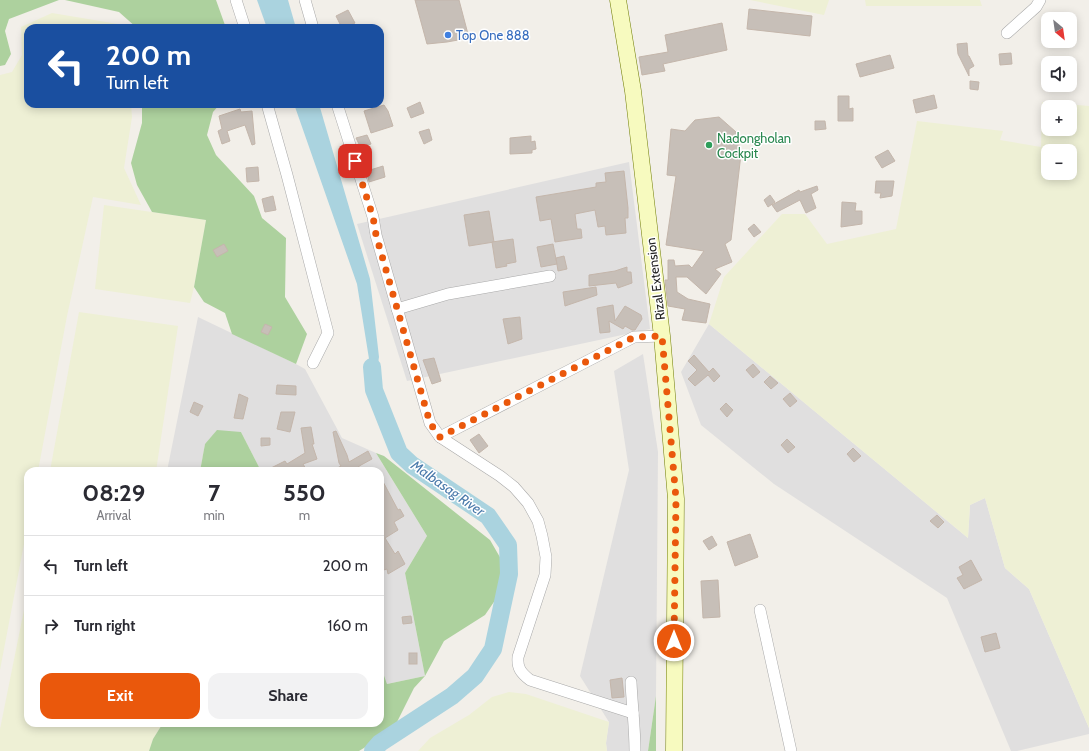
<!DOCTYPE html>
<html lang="en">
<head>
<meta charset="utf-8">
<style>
	:root { --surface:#fff; --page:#f2f2f3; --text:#2b2b33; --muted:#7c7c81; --line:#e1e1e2; --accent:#ea580c }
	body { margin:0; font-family:Cabin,sans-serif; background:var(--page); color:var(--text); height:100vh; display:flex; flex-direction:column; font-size:15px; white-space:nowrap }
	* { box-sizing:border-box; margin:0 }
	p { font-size:13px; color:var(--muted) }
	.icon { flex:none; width:22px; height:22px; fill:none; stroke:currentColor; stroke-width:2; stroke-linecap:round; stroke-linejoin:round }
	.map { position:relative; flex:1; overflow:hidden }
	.panel { position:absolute; left:24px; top:467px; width:360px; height:260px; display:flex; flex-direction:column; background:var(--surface); border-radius:12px; box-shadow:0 2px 10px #0003 }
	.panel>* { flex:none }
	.top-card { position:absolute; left:24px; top:24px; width:360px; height:84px; border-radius:12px; box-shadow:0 2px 10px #0003; background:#1a4fa0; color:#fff; overflow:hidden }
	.needle { width:26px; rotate:151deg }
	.fabs { position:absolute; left:1041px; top:12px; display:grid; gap:8px }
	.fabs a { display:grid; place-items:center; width:36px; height:36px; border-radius:8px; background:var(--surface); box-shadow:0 2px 10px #0003; font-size:20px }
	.pin { position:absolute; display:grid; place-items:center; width:34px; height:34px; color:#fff; margin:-17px; border-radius:8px; box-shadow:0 2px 6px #0006 }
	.me { position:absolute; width:44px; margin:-22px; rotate:0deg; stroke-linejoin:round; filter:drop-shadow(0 0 3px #0008) }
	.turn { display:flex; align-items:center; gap:14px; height:84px; padding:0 16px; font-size:18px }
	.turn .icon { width:52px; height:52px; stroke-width:2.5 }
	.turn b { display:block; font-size:28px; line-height:34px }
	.eta { display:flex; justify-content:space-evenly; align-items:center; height:68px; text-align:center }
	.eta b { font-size:24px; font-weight:700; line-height:28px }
	.button { display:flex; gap:8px; margin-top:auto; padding:8px 16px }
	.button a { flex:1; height:46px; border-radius:12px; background:var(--accent); color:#fff; font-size:16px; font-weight:700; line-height:46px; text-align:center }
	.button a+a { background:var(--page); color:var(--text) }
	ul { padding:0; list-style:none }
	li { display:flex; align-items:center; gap:12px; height:60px; padding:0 16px; border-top:1px solid var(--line) }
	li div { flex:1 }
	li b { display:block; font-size:15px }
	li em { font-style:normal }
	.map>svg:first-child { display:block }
</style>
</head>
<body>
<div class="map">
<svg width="1089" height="751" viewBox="0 0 1089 751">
	<rect width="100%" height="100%" fill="#f2efe9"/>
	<!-- residential -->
	<g fill="#e0dfdf">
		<polygon points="629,162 650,329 407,381 357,224"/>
		<polygon points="198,317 296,364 305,369 342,438 376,453 427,536 405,573 425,676 387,684 380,664 380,471 261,471 241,432 205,444 200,471 167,471"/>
		<polygon points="709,324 968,538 970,505 985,498 1005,568 1029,589 1089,728 1089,734 1017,751 1011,751 947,598 774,484 701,425 681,372"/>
		<polygon points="643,354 658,452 656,696 648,751 607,751 606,743 609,722 580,676 629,470 614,371"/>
	</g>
	<!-- farmland -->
	<g fill="#eef0d5" fill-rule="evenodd">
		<polygon points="750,0 829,0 824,15"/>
		<polygon points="865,0 980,0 982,6 866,6"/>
		<polygon points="52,13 124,25 125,28 28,28 28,104 131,104 132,117 124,168 141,205 93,197 67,316 38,471 28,471 28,523 0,670 0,75 12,72 22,55 21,27"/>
		<path d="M1042,102l47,4v622l-60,-139 -24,-21 -20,-70 -15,7 -2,33 -259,-214 15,-47 58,-63h23l22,30 69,-15 21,-108 86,10 -3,9 41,7zM1048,107h22v22h-22zM1048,151h22v22h-22z"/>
		<polygon points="104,205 206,220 194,287 190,303 95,289"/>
		<polygon points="79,312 178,326 156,471 50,471"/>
		<polygon points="28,590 28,723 163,723 153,739 149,751 0,751 0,729"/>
		<polygon points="509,692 526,694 609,722 606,743 607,751 418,751 430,738 469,715 492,697"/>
	</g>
	<!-- forest -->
	<g fill="#add19e">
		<polygon points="0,0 59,0 9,19 5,31 11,54 5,65 0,66"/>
		<polygon points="65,0 216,0 226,28 137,28 119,12"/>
		<polygon points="142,104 220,104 213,112 207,135 216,155 254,196 262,218 286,238 285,297 307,334 296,364 232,334 225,313 204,302 194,287 206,220 152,212 137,185 131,163 142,123"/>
		<polygon points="217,430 241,432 261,471 200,471 205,444"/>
		<polygon points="376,453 384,456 490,540 501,559 501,584 498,596 485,615 444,641 425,676 414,688 393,730 359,751 149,751 153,739 163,723 380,723 380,664 387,684 425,676 405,573 427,536"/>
		<polygon points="656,696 656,751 648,751"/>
	</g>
	<!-- water -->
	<g fill="#aad3df">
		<polygon points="257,0 288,0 296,28 267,28"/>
		<polygon points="294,104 319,104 370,279 379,357 374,390 357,284"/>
	</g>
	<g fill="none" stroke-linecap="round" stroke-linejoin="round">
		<!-- river -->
		<polyline stroke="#aad3df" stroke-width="18" points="372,367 374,390 399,453 412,465 488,516 508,545 509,574 493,649 475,676 452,696 380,743 373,751"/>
	</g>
	<!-- building -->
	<g fill="#c7bfb8" stroke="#c4b6ab">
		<polygon points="415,0 459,0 469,38 447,42 427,44"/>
		<polygon points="749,9 812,16 810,36 747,29"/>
		<polygon points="348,10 355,23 345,28 342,28 336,16"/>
		<polygon points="722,23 727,50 663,64 665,71 642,75 639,57 668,52 665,35"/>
		<polygon points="967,43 968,56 969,56 974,66 969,69 969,76 958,54 957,44"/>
		<polygon points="1011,53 1012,64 1000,65 999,54"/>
		<polygon points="890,55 894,68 860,77 856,64"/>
		<polygon points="970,81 979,82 978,90 970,89"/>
		<polygon points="934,95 937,108 916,113 913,100"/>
		<polygon points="838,96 849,96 849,109 853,108 853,121 838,121"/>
		<polygon points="420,102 424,113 411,118 407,108"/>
		<polygon points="384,105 388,111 393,126 371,133 364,111"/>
		<polygon points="240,109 241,112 252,111 255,144 252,145 245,125 227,131 230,141 222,144 218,131 222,129 219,116"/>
		<polygon points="719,117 736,132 741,154 731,240 725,244 732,262 715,269 721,274 706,294 687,277 676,277 677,292 688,299 710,304 706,323 682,320 685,309 668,306 665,280 668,280 668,260 674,260 675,266 689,265 692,268 704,251 666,245 676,176 667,175 671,129 685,131 695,120"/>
		<polygon points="815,121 825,121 826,129 815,130"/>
		<polygon points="429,129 432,140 424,144 419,132"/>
		<polygon points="367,135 371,144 361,148 356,138"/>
		<polygon points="531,136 531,142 535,141 536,149 532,150 532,153 510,154 510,138"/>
		<polygon points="888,150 895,161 882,168 875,157"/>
		<polygon points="383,166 385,177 369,182 367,171"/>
		<polygon points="258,167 259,181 247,182 246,168"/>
		<polygon points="624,171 628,208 628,218 625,218 626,233 606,235 605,226 598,227 595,210 575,214 577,229 581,229 582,238 555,242 551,219 540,221 536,197 596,187 596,183 606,182 605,173"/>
		<polygon points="876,181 894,181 892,196 880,198 881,193 875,193"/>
		<polygon points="817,186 818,190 811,194 816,208 806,213 800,200 777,212 772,205 799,190 800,192"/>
		<polygon points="770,195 775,202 768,207 764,200"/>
		<polygon points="273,196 276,210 265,212 262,199"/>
		<polygon points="842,202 856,203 855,211 862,211 862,224 841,227"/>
		<polygon points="489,211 494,242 469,246 464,215"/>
		<polygon points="754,224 761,232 754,237 748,229"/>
		<polygon points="513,239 516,262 506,264 507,266 496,268 492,242"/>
		<polygon points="224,244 228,251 217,257 213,250"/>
		<polygon points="553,244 557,264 541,267 537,247"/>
		<polygon points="564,256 567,269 558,271 556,258"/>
		<polygon points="627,267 627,272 631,272 632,283 618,288 616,283 589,286 589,275 615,271"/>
		<polygon points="596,287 597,295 565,306 563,292"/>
		<polygon points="613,305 615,321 625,306 641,315 642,319 635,330 632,330 625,326 623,329 609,321 610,332 600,333 597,308"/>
		<polygon points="520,317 522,339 508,344 503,319"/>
		<polygon points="265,324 272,327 268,335 261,332"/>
		<polygon points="694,355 709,372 713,368 720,376 714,382 708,375 695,386 688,379 697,370 688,361"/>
		<polygon points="434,358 441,381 432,384 423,360"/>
		<polygon points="753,364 760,372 753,378 746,370"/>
		<polygon points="770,376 778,383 771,389 764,382"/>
		<polygon points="277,385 296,386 296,395 276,394"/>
		<polygon points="790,393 797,401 790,407 783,399"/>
		<polygon points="239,394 248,398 243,419 234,418"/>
		<polygon points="194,402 203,406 198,416 190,412"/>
		<polygon points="726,403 733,410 727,417 720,409"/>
		<polygon points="281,412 295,412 290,432 277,429"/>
		<polygon points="311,427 314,444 312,444 317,459 303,464 307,471 265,471 285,461 287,464 305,453 301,428"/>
		<polygon points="336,431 347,455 349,462 368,451 372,459 361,465 358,467 360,471 332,471 341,466 339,463 333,432"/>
		<polygon points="479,434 488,446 479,453 470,440"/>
		<polygon points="261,438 270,438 270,445 261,446"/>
		<polygon points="787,439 795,447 788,453 781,445"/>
		<polygon points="853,448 861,456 854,462 847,454"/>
		<polygon points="380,476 398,510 400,509 404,516 394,522 398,530 385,538 395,554 398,551 405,564 388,574 387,569 380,571"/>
		<polygon points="937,515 944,522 938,528 930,521"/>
		<polygon points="750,534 758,557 735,566 727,542"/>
		<polygon points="712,536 717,545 709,550 703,541"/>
		<polygon points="971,560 982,580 964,589 957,578 963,575 959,567"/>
		<polygon points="718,580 720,617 703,618 701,581"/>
		<polygon points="411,616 412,623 403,624 402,617"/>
		<polygon points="996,633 1000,648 985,652 981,637"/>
		<rect x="409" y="653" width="8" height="11"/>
		<polygon points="622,678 624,697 612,698 610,680"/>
	</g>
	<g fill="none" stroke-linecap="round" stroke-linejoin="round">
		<defs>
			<g id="street">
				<polyline points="236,0 245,28"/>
				<polyline points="305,0 313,28"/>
				<polyline points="1007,33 1036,7 1040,0"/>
				<polyline points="267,104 287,175 328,333 313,363"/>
				<path d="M337,104l36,113 3,18 54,188 10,14 60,39 14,11 14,16 10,18 4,15 4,21 -1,18 -27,82c-1,11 3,16 12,23l103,33"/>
				<polyline points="397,309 448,294 550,276"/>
				<polyline points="440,437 634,337 662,336"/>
				<polyline points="760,610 791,751"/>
				<path d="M631,682c1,23 4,46 4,69"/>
			</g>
			<polyline id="secondary" points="618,0 633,91 662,336 676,499 674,751"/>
		</defs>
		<!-- street casing -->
		<use href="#street" stroke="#a9a9a9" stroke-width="12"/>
		<!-- secondary casing -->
		<use href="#secondary" stroke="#707d05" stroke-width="17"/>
		<!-- street -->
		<use href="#street" stroke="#fff" stroke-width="11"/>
		<!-- secondary -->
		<use href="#secondary" stroke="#f7fabf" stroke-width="16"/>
	</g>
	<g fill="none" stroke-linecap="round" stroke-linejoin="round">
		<!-- route -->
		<polyline stroke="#ea580c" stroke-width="7" stroke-dasharray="0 12.6" points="355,161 373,217 376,235 430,423 440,437 634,337 662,336 676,499 674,641"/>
	</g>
	<!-- markers -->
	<circle fill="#3f7fe0" stroke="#fff" stroke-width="1.5" cx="448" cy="35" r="4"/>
	<circle fill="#2e9e5b" stroke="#fff" stroke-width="1.5" cx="709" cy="145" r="4"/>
	<g text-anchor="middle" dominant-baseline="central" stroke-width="3" stroke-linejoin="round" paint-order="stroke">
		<!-- shop labels -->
		<g font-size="13" fill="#366cbe" stroke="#fff" text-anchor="start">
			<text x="456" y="35">Top One 888</text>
		</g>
		<!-- leisure labels -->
		<g font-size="13" fill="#27864d" stroke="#fff" text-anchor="start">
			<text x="717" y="138">Nadongholan<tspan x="717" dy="15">Cockpit</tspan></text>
		</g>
		<!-- street labels -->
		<g font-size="13" fill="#222" stroke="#fff">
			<text transform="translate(655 279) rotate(-97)">Rizal Extension</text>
		</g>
		<!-- water labels -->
		<g font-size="14" font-style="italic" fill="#4a7aab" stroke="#fff">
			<text transform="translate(448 488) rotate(35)">Malbasag River</text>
		</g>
	</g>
</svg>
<div class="fabs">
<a><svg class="needle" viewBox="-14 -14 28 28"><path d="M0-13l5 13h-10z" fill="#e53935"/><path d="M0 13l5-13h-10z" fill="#7c7c81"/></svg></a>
<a><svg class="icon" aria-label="sound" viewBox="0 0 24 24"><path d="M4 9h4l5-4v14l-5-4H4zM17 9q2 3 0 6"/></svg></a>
<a>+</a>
<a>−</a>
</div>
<div class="pin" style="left:355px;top:161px;background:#d93025"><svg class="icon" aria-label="arrive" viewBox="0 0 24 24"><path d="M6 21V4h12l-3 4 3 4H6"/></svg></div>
<svg class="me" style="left:674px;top:641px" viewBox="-20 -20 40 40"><circle r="17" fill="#ea580c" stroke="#fff" stroke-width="3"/><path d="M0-11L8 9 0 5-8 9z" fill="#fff"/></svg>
<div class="top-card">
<div class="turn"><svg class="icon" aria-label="left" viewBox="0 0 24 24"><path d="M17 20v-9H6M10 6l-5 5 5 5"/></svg><div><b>200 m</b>Turn left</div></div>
</div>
<section class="panel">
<div class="eta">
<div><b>08:29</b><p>Arrival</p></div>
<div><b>7</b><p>min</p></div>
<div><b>550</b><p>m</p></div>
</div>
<ul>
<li><svg class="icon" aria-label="left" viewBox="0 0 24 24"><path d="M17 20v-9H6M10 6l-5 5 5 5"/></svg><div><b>Turn left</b></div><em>200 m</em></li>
<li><svg class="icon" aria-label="right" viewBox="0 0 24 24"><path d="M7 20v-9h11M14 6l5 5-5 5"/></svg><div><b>Turn right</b></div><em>160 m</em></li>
</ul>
<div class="button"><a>Exit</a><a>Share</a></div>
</section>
</div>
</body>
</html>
